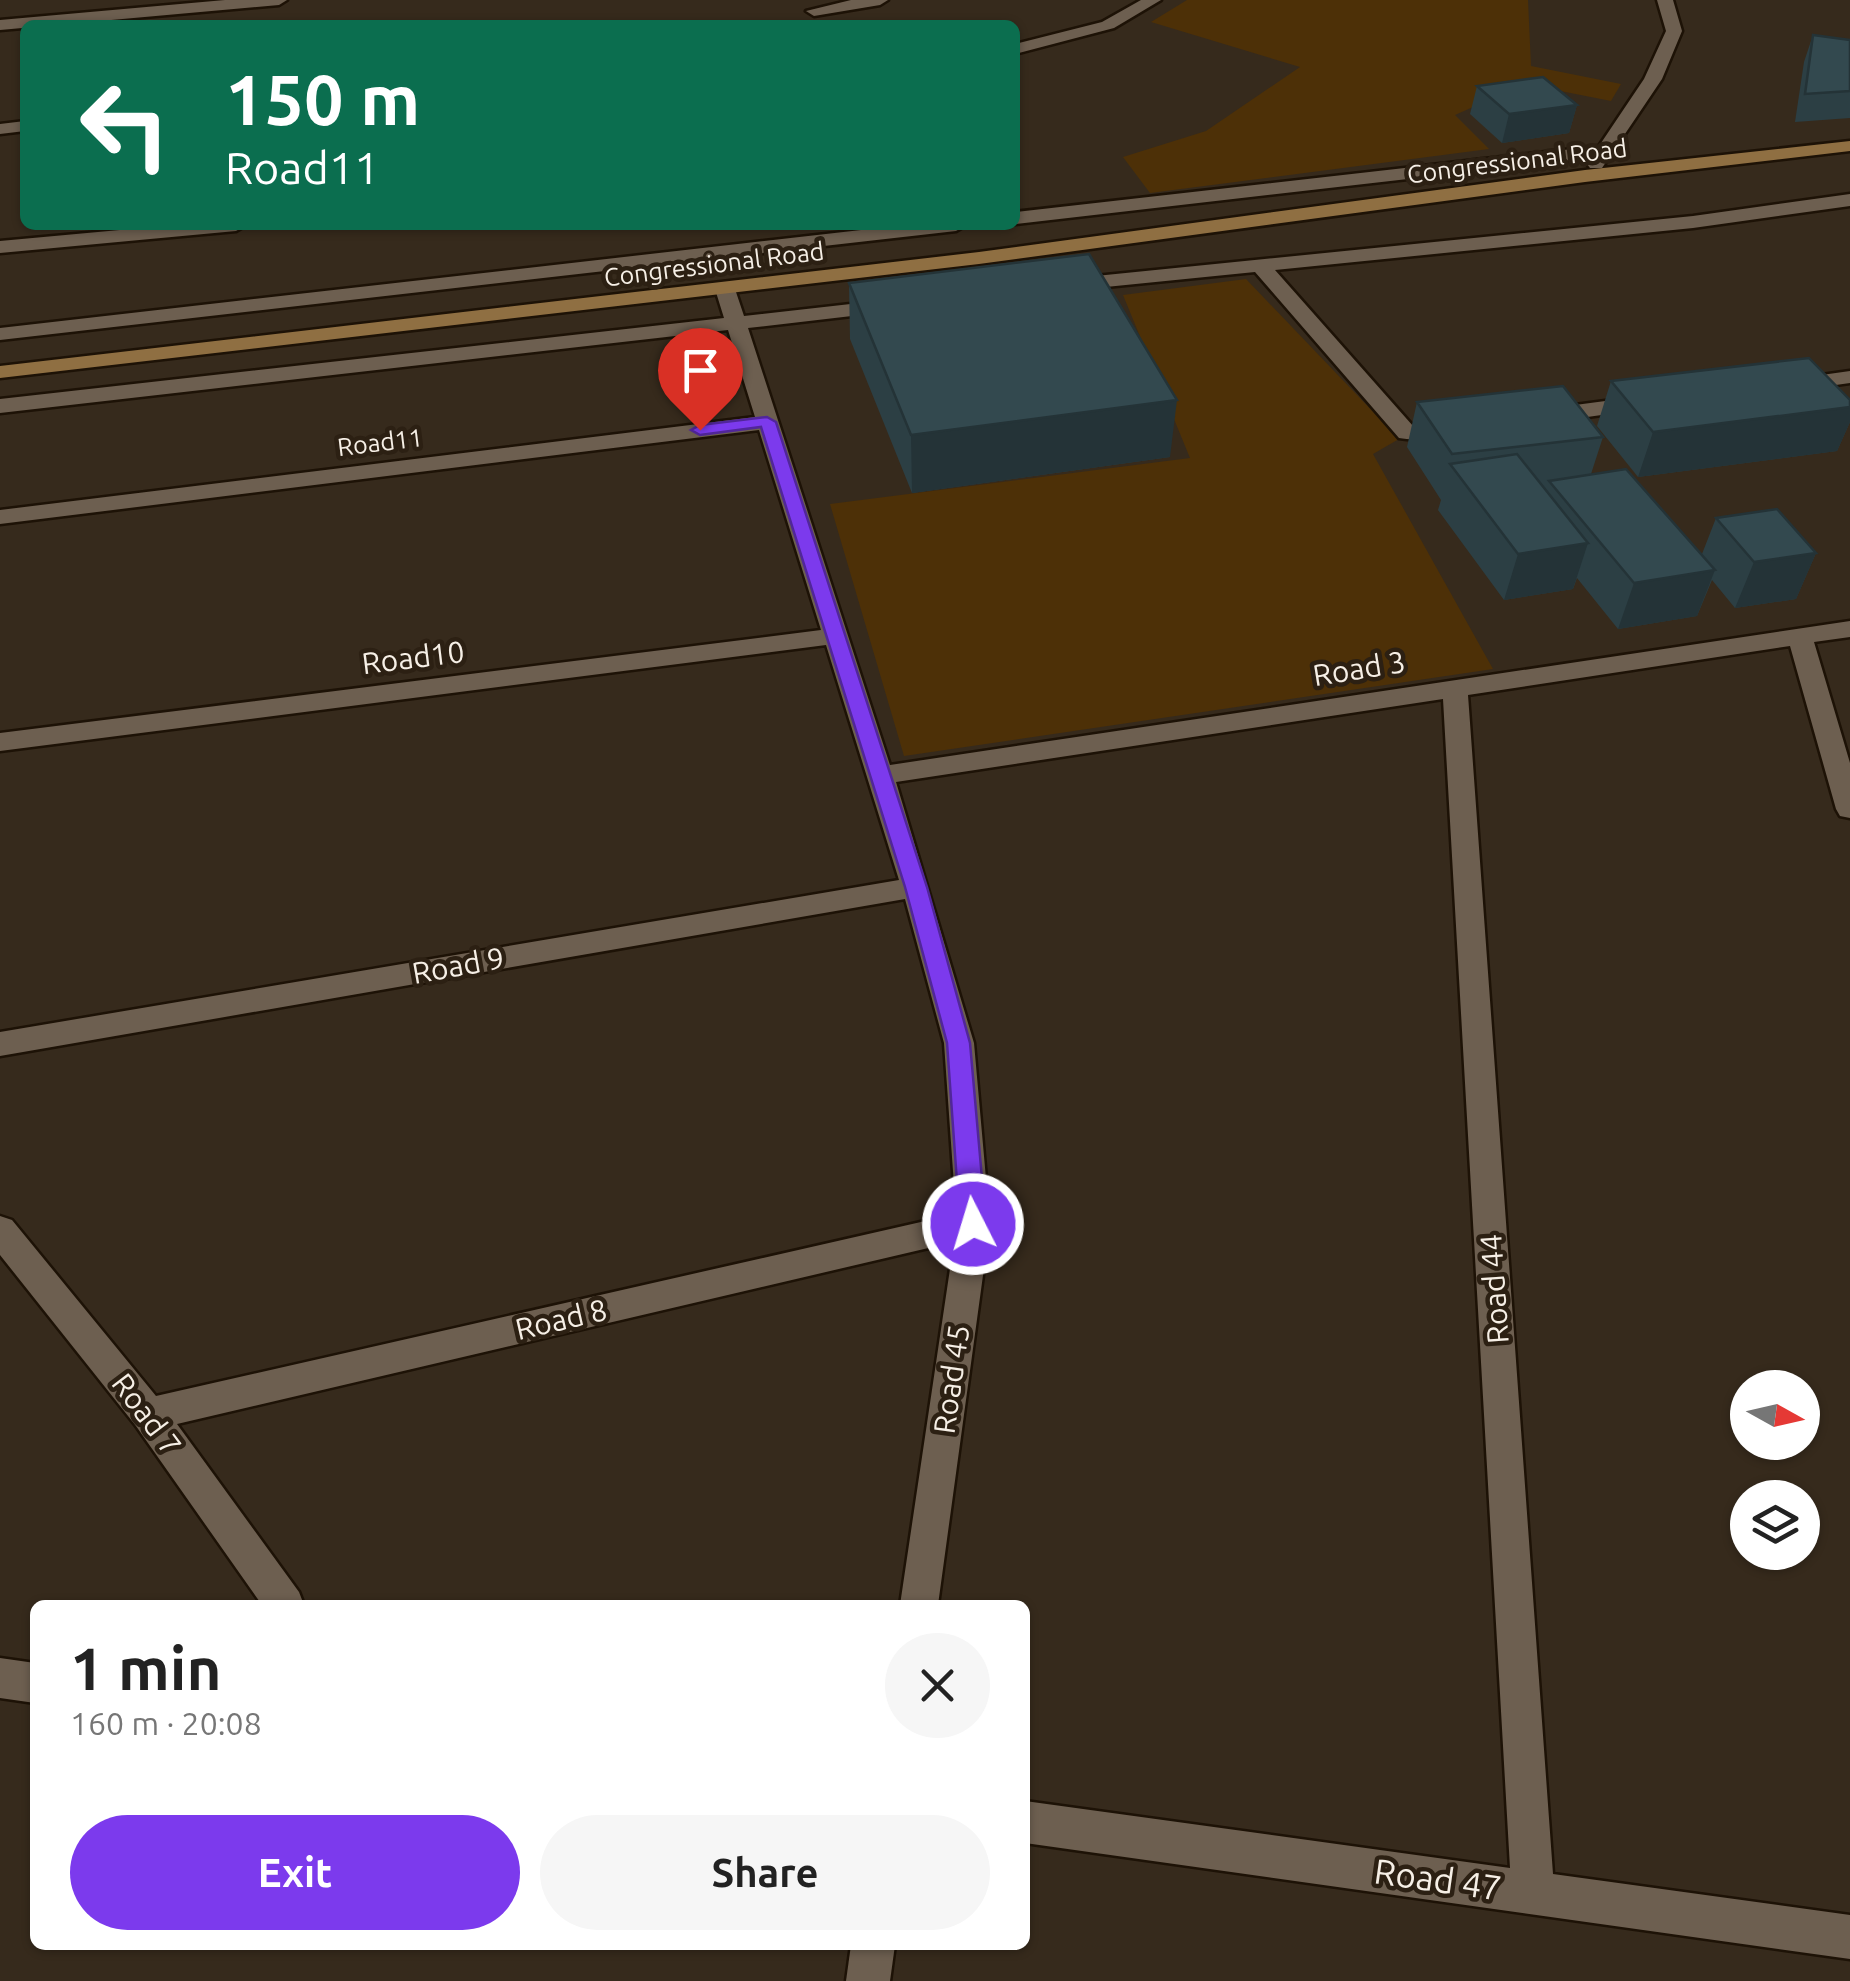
<!DOCTYPE html>
<html lang="en">
<head>
<meta charset="utf-8">
<style>
	:root { --surface:#fff; --page:#f6f6f6; --text:#222; --muted:#767676; --accent:#7c3aed }
	body { margin:0; font-family:Ubuntu,sans-serif; background:var(--page); color:var(--text); height:100vh; display:flex; flex-direction:column; font-size:38px; white-space:nowrap }
	* { box-sizing:border-box; margin:0 }
	p { font-size:32px; color:var(--muted) }
	.icon { flex:none; width:55px; height:55px; fill:none; stroke:currentColor; stroke-width:2; stroke-linecap:round; stroke-linejoin:round }
	.map { position:relative; flex:1; overflow:hidden }
	.panel { position:absolute; left:30px; top:1600px; width:1000px; height:350px; display:flex; flex-direction:column; background:var(--surface); border-radius:15px; box-shadow:0 2px 8px #0004 }
	.panel>* { flex:none }
	.banner { position:absolute; left:20px; top:20px; width:1000px; height:210px; border-radius:15px; box-shadow:0 2px 8px #0004; background:#0b6e4f; color:#fff; overflow:hidden }
	.needle { width:65px; rotate:98deg }
	.fabs { position:absolute; left:1730px; top:1370px; display:grid; gap:20px }
	.fabs a { display:grid; place-items:center; width:90px; height:90px; border-radius:50%; background:var(--surface); box-shadow:0 2px 8px #0004; font-size:50px }
	.pin { position:absolute; display:grid; place-items:center; width:85px; height:85px; color:#fff; margin:-102px -42px; border-radius:50% 50% 50% 0; rotate:-45deg; box-shadow:0 0 10px #0007 }
	.pin .icon { rotate:45deg }
	.me { position:absolute; width:110px; margin:-55px; rotate:355deg; stroke-linejoin:round; filter:drop-shadow(0 0 8px #0008) }
	.turn { display:flex; align-items:center; gap:35px; height:210px; padding:0 40px; font-size:45px }
	.turn .icon { width:130px; height:130px; stroke-width:2.5 }
	.turn b { display:block; font-size:70px; line-height:85px }
	.round { display:grid; place-items:center; flex:none; width:105px; height:105px; border-radius:52px; background:var(--page) }
	.head { display:flex; align-items:center; justify-content:space-between; height:170px; padding:0 40px }
	h1 { font-size:60px; font-weight:700; line-height:75px }
	.cta { display:flex; gap:20px; margin-top:auto; padding:20px 40px }
	.cta a { flex:1; height:115px; border-radius:60px; background:var(--accent); color:#fff; font-size:40px; font-weight:700; line-height:115px; text-align:center }
	.cta a+a { background:var(--page); color:var(--text) }
	.map>svg:first-child { display:block }
</style>
</head>
<body>
<div class="map">
<svg width="1850" height="1981" viewBox="0 0 1850 1981">
	<rect width="100%" height="100%" fill="#362a1c"/>
	<!-- green -->
	<g fill="#4d3007">
		<polygon points="1187,0 1528,0 1531,66 1621,84 1611,101 1525,84 1455,115 1489,149 1150,193 1123,157 1206,131 1300,67 1151,22"/>
		<polygon points="1246,279 1399,439 1373,454 1493,669 904,756 830,504 1190,458 1123,295"/>
	</g>
	<g fill="none" stroke-linecap="round" stroke-linejoin="round">
		<defs>
			<g id="minor">
				<polygon points="225,0 287,0 279,5 0,30 0,20"/>
				<polygon points="851,0 888,0 880,5 814,16 806,11"/>
				<polygon points="1141,0 1161,0 1114,28 1015,54 1015,44 1102,22"/>
				<polygon points="1657,0 1673,0 1682,31 1662,79 1602,168 1590,168 1587,164 1591,158 1015,224 1015,212 1599,146 1644,79 1666,31"/>
				<polygon points="25,121 25,131 0,134 0,124"/>
				<path d="M1850,194v12l-157,22 -418,42 138,156 36,-5 11,7c-13,11 -44,13 -61,10l-144,-166 -189,19 -10,-6 10,-6 627,-63z"/>
				<polygon points="174,225 246,225 236,231 0,253 0,241"/>
				<polygon points="905,225 966,225 956,231 0,340 0,328"/>
				<polygon points="725,283 735,289 744,316 886,300 896,306 886,312 748,328 890,765 1850,621 1850,637 1814,642 1850,763 1850,818 1840,816 1836,809 1790,646 1468,695 1553,1874 1850,1915 1850,1959 1025,1843 1025,1801 1510,1868 1443,699 896,782 974,1043 990,1224 938,1605 900,1605 954,1242 177,1424 299,1592 304,1605 262,1605 136,1426 0,1255 0,1216 12,1220 156,1396 956,1214 944,1043 905,899 0,1056 0,1032 899,880 826,645 0,751 0,733 821,630 759,430 0,524 0,510 755,417 728,330 0,413 0,399 724,318 715,289"/>
				<polygon points="1850,371 1850,383 1793,391 1782,385 1793,379"/>
				<polygon points="1643,396 1651,398 1654,403 1651,408 1545,423 1534,416 1545,409"/>
				<polygon points="0,1658 35,1663 35,1703 0,1698"/>
				<polygon points="851,1945 895,1945 890,1981 846,1981"/>
			</g>
			<polygon id="secondary" points="1850,141 1850,151 1585,182 979,264 0,378 0,366 979,252 1585,170"/>
		</defs>
		<!-- minor casing -->
		<use href="#minor" stroke="#1d1206" stroke-width="5"/>
		<!-- secondary casing -->
		<use href="#secondary" stroke="#1d1206" stroke-width="5"/>
		<!-- minor -->
		<use href="#minor" fill="#6d5f50" fill-rule="evenodd"/>
		<!-- secondary -->
		<use href="#secondary" fill="#8f6f42" fill-rule="evenodd"/>
	</g>
	<!-- wall -->
	<g fill="#2c3f44">
		<polygon points="1813,35 1850,40 1850,118 1795,122 1804,62"/>
		<polygon points="1477,86 1577,105 1569,133 1502,143 1470,114"/>
		<polygon points="849,283 1170,457 912,493 850,339"/>
		<polygon points="1611,381 1850,400 1850,422 1837,451 1638,477 1597,426"/>
		<polygon points="1417,402 1603,437 1591,474 1702,554 1716,518 1816,553 1796,599 1735,608 1712,580 1697,616 1618,629 1577,578 1573,589 1504,600 1438,510 1441,500 1407,447"/>
	</g>
	<!-- shaded-wall -->
	<g fill="#243337">
		<polygon points="1577,105 1569,133 1502,143 1509,114"/>
		<polygon points="1177,400 1170,457 912,493 911,435"/>
		<polygon points="1850,407 1850,422 1837,451 1638,477 1653,432"/>
		<polygon points="1588,543 1573,589 1504,600 1518,554"/>
		<polygon points="1816,553 1796,599 1735,608 1754,562"/>
		<polygon points="1715,570 1697,616 1618,629 1634,583"/>
	</g>
	<!-- building -->
	<g fill="#33494f" stroke="#243337" stroke-width="2.5">
		<polygon points="1813,35 1850,40 1850,91 1805,94"/>
		<polygon points="1543,77 1577,105 1509,114 1477,86"/>
		<polygon points="1089,254 1177,400 911,435 849,283"/>
		<polygon points="1809,358 1850,400 1850,407 1653,432 1611,381"/>
		<polygon points="1563,386 1603,437 1452,454 1417,402"/>
		<polygon points="1517,454 1588,543 1518,554 1450,464"/>
		<polygon points="1626,469 1715,570 1634,583 1549,481"/>
		<polygon points="1777,509 1816,553 1754,562 1716,518"/>
	</g>
	<!-- route -->
	<polygon fill="#7c3aed" stroke="#51269a" stroke-width="2.5" points="767,417 776,422 927,887 970,1043 986,1224 982,1231 973,1234 964,1231 960,1224 947,1043 905,887 761,427 700,435 691,430 700,425"/>
	<g text-anchor="middle" dominant-baseline="central" stroke-width="9" stroke-linejoin="round" paint-order="stroke">
		<!-- far-street labels -->
		<g font-size="25" fill="#f6efe6" stroke="#2c2013">
			<text transform="translate(1517 161) rotate(-7)">Congressional Road</text>
			<text transform="translate(714 264) rotate(-7)">Congressional Road</text>
			<text transform="translate(380 442) rotate(-7)">Road11</text>
		</g>
		<!-- street labels -->
		<g font-size="30" fill="#f6efe6" stroke="#2c2013">
			<text transform="translate(413 657) rotate(-7)">Road10</text>
			<text transform="translate(1359 668) rotate(-9)">Road 3</text>
			<text transform="translate(458 965) rotate(-10)">Road 9</text>
			<text transform="translate(1494 1289) rotate(-94)">Road 44</text>
			<text transform="translate(561 1319) rotate(-13)">Road 8</text>
			<text transform="translate(951 1379) rotate(-82)">Road 45</text>
			<text transform="translate(147 1414) rotate(53)">Road 7</text>
		</g>
		<!-- near-street labels -->
		<g font-size="35" fill="#f6efe6" stroke="#2c2013">
			<text transform="translate(1438 1879) rotate(8)">Road 47</text>
		</g>
	</g>
</svg>
<div class="fabs">
<a><svg class="needle" viewBox="-14 -14 28 28"><path d="M0-13l5 13h-10z" fill="#e53935"/><path d="M0 13l5-13h-10z" fill="#767676"/></svg></a>
<a><svg class="icon" aria-label="layers" viewBox="0 0 24 24"><path d="M12 4l9 5-9 5-9-5zM3 14l9 5 9-5"/></svg></a>
</div>
<div class="pin" style="left:700px;top:430px;background:#d93025"><svg class="icon" aria-label="arrive" viewBox="0 0 24 24"><path d="M6 21V4h12l-3 4 3 4H6"/></svg></div>
<svg class="me" style="left:973px;top:1224px" viewBox="-20 -20 40 40"><circle r="17" fill="#7c3aed" stroke="#fff" stroke-width="3"/><path d="M0-11L8 9 0 5-8 9z" fill="#fff"/></svg>
<div class="banner">
<div class="turn"><svg class="icon" aria-label="left" viewBox="0 0 24 24"><path d="M17 20v-9H6M10 6l-5 5 5 5"/></svg><div><b>150 m</b>Road11</div></div>
</div>
<section class="panel">
<div class="head"><div><h1>1 min</h1><p>160 m · 20:08</p></div><a class="round"><svg class="icon" aria-label="close" viewBox="0 0 24 24"><path d="M6 6l12 12M18 6L6 18"/></svg></a></div>
<div class="cta"><a>Exit</a><a>Share</a></div>
</section>
</div>
</body>
</html>
